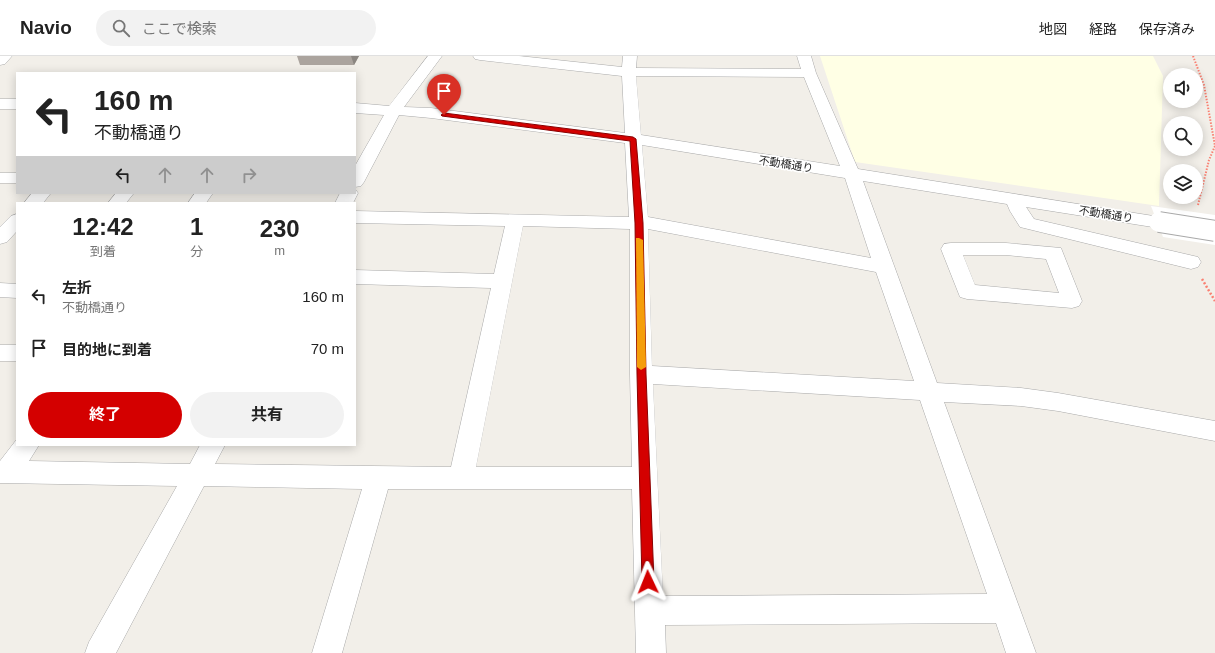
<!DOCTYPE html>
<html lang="ja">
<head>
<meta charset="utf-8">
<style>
	:root { --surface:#fff; --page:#f2f2f2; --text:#222; --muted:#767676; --line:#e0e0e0; --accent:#d40000 }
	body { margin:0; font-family:Helvetica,"Noto Sans JP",sans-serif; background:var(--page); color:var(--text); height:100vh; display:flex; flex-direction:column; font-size:15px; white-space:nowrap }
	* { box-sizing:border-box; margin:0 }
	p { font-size:13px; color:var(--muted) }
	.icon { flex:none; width:22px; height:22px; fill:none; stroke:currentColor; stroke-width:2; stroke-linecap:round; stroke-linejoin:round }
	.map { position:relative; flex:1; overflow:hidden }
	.panel { position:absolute; left:16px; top:146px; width:340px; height:244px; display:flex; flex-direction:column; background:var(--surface); border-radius:0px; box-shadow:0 2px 10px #0003 }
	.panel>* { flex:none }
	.banner { position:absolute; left:16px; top:16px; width:340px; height:122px; border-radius:0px; box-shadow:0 2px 10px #0003; background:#fff; color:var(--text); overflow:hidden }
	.tools { position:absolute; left:1163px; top:12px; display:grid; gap:8px }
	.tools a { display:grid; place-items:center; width:40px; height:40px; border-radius:50%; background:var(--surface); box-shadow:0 2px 10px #0003; font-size:20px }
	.pin { position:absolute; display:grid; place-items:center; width:34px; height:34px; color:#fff; margin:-41px -17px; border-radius:50% 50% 50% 0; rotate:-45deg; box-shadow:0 0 4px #0007 }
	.pin .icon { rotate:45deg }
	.me { position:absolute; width:44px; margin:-22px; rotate:358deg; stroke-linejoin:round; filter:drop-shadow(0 0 3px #0008) }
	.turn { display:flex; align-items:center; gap:14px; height:84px; padding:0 12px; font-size:18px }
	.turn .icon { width:52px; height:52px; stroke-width:2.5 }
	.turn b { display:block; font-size:28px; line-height:34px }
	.lanes { display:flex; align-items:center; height:38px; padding:0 12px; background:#0003; justify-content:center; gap:20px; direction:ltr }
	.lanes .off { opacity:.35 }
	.eta { display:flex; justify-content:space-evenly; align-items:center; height:68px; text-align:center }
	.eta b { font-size:24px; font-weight:700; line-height:28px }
	.button { display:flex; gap:8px; margin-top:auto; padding:8px 12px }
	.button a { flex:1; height:46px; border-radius:24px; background:var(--accent); color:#fff; font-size:16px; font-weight:700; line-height:46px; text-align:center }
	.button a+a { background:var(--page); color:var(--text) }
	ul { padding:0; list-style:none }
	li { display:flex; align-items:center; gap:12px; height:52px; padding:0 12px }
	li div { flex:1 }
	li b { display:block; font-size:15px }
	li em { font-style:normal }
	header { display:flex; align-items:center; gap:24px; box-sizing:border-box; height:56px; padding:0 20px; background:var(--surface); border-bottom:1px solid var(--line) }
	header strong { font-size:19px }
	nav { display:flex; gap:22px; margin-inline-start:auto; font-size:14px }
	.search { width:280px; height:36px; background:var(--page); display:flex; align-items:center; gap:10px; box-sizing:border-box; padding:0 14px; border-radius:22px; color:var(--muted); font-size:15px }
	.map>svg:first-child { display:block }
</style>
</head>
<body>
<header>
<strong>Navio</strong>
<div class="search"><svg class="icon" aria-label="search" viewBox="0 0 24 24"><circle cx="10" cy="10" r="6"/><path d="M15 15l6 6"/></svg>ここで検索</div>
<nav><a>地図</a><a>経路</a><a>保存済み</a></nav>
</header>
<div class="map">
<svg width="1215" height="597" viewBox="0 0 1215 597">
	<rect width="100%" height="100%" fill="#f2efe9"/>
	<!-- education -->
	<polygon fill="#ffffe5" points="820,0 1153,0 1163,20 1159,150 855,106"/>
	<!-- pier -->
	<polygon fill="#fff" points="1151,150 1215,159 1215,189 1163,181"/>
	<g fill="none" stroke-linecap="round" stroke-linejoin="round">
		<defs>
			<g id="minor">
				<polygon points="0,0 12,0 5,8 0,9"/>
				<path d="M428,0h14l-38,51 27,1 194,25 -3,-57 -142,-16 -5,-1 -2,-3h46l103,11 1,-11h14l-1,12 165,1 -4,-13h14l5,17 42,96 308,49 2,4 -2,4 -7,2 -133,-21 8,12 164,38 3,5 -3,5 -7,2 -171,-42 -10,-16 -3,-7 -144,-23 74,202 84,5 37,5 157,28v20l-157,-30 -37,-5 -77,-4 92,251h-30l-10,-30 -331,2 1,28h-30l-4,-164h-244l-46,164h-30l50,-164 -158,-3 -88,167h-31l4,-11 88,-156 -177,-3v-22l17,-22v6h22l-10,16 161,3 10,-19h25l-10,19 236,3 40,-179 -136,-4v-14l139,4 11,-48 -150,-3v-12l274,6 -4,-74 -194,-25 -32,-3 -35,67 -3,4 -6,1v-21l29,-51 -29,-2v-10l34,3zM636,20l168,1 36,89 -199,-31zM642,89l203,33 26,80 -223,-41zM523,170l107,3v145l2,93h-156zM648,173l228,43 38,109 -262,-15zM653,328l267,16 67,194 -324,2z"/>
				<rect x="0" y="43" width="17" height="10"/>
				<rect x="0" y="117" width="17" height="10"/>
				<polygon points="355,133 358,137 353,147 335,147 340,137 355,137"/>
				<polygon points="32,137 51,137 43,147 24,147"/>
				<polygon points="116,137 134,137 126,147 108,147"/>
				<polygon points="195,137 213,137 206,147 188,147"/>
				<polygon points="17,158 17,175 7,186 0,188 0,171 11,160"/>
				<path d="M951,187h55l55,5 21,53 -3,5 -7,2 -105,-9 -7,-2 -19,-48 3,-5zM963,199h43l40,4 13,34 -84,-8z"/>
				<polygon points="0,227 17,228 17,242 0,241"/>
				<rect x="0" y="289" width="17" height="16"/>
			</g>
		</defs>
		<!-- minor casing -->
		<use href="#minor" stroke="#a9a9a9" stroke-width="1"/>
		<!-- path-far1 -->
		<polyline stroke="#fa8072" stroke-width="2" stroke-dasharray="1.5 1.5" stroke-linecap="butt" points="1193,0 1204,29 1215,90 1209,104 1198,149"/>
		<!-- path -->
		<polyline stroke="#fa8072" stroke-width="2.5" stroke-dasharray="2 2" stroke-linecap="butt" points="1202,223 1215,245"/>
		<!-- minor -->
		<use href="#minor" fill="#fff" fill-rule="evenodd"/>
		<defs>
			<polyline id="minor-bridge" points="1159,166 1215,175"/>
		</defs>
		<!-- minor-bridge casing -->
		<use href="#minor-bridge" stroke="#a9a9a9" stroke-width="22" stroke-linecap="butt"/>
		<!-- minor-bridge -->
		<use href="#minor-bridge" stroke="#fff" stroke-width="20"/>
	</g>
	<!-- wall -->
	<polygon fill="#aba49e" points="297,0 359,0 354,9 300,9"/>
	<!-- shaded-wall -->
	<polygon fill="#8b8681" points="351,0 359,0 354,9"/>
	<!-- route -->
	<polygon fill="#d40000" stroke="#8a0000" points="444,57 633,81 636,83 643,167 646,318 654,526 652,530 648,532 644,530 642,526 637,318 635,167 630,85 442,60 441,59"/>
	<!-- slow -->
	<polygon fill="#f59e0b" points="636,182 639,182 643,184 646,311 641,314 637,311"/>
	<g text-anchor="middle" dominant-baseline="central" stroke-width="3.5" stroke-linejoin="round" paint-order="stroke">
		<!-- far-street labels -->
		<g font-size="11" fill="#222" stroke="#fff">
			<text transform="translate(786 108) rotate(9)">不動橋通り</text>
			<text transform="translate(1106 158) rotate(9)">不動橋通り</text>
		</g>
	</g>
</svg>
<div class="tools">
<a><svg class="icon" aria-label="sound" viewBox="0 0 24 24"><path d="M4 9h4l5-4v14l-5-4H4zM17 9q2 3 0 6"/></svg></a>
<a><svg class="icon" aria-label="search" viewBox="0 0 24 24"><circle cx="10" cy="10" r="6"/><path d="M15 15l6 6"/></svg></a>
<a><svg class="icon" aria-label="layers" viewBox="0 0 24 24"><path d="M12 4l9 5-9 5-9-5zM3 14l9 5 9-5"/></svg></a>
</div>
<div class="pin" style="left:444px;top:59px;background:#d93025"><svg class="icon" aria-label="arrive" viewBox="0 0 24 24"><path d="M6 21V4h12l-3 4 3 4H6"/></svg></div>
<svg class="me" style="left:648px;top:526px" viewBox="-20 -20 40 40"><path d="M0-17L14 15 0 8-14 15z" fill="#d40000" stroke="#fff" stroke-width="4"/></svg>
<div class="banner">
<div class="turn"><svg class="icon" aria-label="left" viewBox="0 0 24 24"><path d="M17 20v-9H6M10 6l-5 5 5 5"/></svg><div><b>160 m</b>不動橋通り</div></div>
<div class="lanes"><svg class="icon" aria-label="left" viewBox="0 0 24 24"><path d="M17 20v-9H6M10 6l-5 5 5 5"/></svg><svg class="icon off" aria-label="ahead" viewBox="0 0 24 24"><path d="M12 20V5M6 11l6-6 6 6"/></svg><svg class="icon off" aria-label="ahead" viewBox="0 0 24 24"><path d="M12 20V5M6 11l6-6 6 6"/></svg><svg class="icon off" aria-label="right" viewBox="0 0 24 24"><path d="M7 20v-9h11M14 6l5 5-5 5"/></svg></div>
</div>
<section class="panel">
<div class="eta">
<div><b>12:42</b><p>到着</p></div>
<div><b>1</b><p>分</p></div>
<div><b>230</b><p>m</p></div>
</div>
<ul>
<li><svg class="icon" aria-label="left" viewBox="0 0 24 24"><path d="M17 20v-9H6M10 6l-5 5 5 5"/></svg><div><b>左折</b><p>不動橋通り</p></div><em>160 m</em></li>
<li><svg class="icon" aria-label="arrive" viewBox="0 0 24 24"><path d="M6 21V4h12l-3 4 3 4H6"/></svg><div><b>目的地に到着</b></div><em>70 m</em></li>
</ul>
<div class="button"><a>終了</a><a>共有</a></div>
</section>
</div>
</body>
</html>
